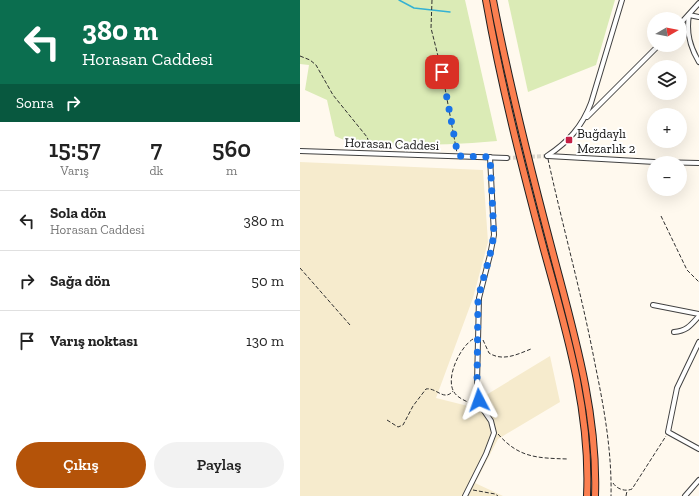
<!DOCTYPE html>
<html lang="tr">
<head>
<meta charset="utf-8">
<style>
	:root { --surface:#fff; --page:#f2f2f2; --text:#222; --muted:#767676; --line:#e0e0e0; --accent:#b45309 }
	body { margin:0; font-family:"Zilla Slab",serif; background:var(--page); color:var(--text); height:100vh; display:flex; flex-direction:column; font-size:15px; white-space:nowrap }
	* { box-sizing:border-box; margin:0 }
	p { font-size:13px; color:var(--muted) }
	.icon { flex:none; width:22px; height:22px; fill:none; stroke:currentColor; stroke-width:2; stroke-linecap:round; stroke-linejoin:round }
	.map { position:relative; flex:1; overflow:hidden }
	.sheet { display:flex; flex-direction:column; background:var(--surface); width:300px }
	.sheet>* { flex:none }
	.guide { background:#0b6e4f; color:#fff; overflow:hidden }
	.needle { width:26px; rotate:81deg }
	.controls { position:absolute; left:347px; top:12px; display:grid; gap:8px }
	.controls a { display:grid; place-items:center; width:40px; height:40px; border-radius:50%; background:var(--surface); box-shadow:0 4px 16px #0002; font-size:20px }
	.pin { position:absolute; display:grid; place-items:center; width:34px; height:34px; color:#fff; margin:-17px; border-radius:8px; box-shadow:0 2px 6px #0006 }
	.me { position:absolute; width:44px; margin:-22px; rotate:356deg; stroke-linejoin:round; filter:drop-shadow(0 0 3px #0008) }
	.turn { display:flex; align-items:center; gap:14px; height:84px; padding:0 16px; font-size:18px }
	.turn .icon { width:52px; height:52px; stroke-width:2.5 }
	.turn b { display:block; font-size:28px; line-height:34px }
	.then { display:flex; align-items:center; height:38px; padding:0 16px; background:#0003; gap:8px; font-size:15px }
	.eta { display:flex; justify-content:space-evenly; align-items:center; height:68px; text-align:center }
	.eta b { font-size:24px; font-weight:600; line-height:28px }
	.primary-button { display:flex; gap:8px; margin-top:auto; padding:8px 16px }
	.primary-button a { flex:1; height:46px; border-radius:24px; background:var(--accent); color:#fff; font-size:16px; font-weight:600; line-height:46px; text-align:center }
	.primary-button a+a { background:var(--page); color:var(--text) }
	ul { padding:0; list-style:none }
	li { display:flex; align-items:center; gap:12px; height:60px; padding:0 16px; border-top:1px solid var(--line) }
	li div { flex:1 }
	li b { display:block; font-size:15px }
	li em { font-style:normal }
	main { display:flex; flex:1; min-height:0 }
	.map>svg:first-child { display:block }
</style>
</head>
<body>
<main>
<section class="sheet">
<div class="guide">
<div class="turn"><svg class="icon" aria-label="left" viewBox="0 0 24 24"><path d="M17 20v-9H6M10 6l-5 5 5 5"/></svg><div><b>380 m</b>Horasan Caddesi</div></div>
<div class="then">Sonra<svg class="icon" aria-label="right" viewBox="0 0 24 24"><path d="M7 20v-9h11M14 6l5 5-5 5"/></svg></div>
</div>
<div class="eta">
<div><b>15:57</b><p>Varış</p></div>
<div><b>7</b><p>dk</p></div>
<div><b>560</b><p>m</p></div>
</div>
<ul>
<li><svg class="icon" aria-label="left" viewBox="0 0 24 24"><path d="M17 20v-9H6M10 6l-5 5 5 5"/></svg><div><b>Sola dön</b><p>Horasan Caddesi</p></div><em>380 m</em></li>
<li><svg class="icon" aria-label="right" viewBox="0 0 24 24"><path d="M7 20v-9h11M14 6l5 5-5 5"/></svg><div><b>Sağa dön</b></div><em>50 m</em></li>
<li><svg class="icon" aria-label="arrive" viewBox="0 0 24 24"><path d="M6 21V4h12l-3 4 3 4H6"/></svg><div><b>Varış noktası</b></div><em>130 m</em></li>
</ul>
<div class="primary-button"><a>Çıkış</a><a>Paylaş</a></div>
</section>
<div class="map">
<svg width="399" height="496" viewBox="0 0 399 496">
	<rect width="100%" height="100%" fill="#fff9ee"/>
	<!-- farmland -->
	<polygon fill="#f6ebcd" points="0,162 183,170 188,242 173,298 136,398 168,406 250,356 260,402 198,439 175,483 203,496 0,496"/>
	<!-- green -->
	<g fill="#dbebb6">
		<path d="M0,0h165l32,141c-33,3 -66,4 -99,4 -22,-1 -44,1 -63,-9l-8,-36 -22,-10 4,-25 -9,-1z"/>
		<polygon points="208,0 315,0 296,65 228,92"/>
	</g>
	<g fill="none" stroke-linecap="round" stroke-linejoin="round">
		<!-- stream -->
		<polyline stroke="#34b1d3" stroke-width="1.5" points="99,0 114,8 150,12"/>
		<!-- minor-tunnel -->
		<polyline stroke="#dbd6cc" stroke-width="4" stroke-dasharray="4 2" stroke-linecap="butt" points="207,158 247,156"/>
		<defs>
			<g id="minor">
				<path d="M399,17l-10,-2c-3,18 1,32 10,47"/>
				<polyline points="380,24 399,3"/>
				<polyline points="287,117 359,45"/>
				<polyline points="0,151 207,158"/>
				<path d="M247,156c21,-14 35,-29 44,-53l31,-103"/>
				<polyline points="248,156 355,162 399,163"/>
				<polyline points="353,305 399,314"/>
				<path d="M374,332c13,-1 17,-7 25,-16"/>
				<polyline points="399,342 377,388 368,432 399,449"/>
				<polyline points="165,496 186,454 194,433 191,421 180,405 177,383 179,298 190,255 194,235 190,157"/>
				<polyline points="385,496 399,480"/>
			</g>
			<g id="highway">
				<path d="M186,0c15,85 36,167 58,250 22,80 47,162 43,246"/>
				<path d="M193,0c16,84 37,167 59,250 21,80 46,162 43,246"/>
			</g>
		</defs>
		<!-- minor casing -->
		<use href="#minor" stroke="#414141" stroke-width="6"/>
		<!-- highway casing -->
		<use href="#highway" stroke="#1f1f1f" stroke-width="8"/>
		<!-- path -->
		<g stroke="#303030" stroke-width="1" stroke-dasharray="4 2" stroke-linecap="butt">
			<polyline points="132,0 131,28 142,72 157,153"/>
			<polyline points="0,56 10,60 16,65 33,95 67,137 72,150"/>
			<path d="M248,159c15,69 34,136 47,205 9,43 17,88 16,132"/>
			<polyline points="361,216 387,270 399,282"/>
			<polyline points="0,268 50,325"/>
			<path d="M173,339c-13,8 -28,39 -19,53 4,7 15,10 22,14"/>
			<path d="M183,340l6,13c14,9 29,1 42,-4"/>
			<path d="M87,420l11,7 5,-2 10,-19 13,-17c10,-2 18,13 27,2"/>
			<path d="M198,434c21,24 39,24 70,25"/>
			<path d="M313,483c4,6 12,9 19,6l34,-53"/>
			<polyline points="173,490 195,494 198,496"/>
			<polyline points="326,496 327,491"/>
		</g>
		<!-- minor -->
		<use href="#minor" stroke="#fff" stroke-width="4"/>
		<!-- highway -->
		<use href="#highway" stroke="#fb7f50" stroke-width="6"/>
	</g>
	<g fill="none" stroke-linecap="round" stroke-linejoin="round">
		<!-- route -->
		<polyline stroke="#1a73e8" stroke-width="7" stroke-dasharray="0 12.6" points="142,72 158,156 190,157 194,235 190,255 178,298 177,383 179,400"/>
	</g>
	<!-- markers -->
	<rect fill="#c41f45" stroke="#fff" stroke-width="1.5" x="265" y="136" width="8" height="8" rx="2"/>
	<g text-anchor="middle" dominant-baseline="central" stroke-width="4" stroke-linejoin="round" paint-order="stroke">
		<!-- poi labels -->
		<g font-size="13" fill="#0e0e0e" stroke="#fff" text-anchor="start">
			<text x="277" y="133">Buğdaylı<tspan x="277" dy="15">Mezarlık 2</tspan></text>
		</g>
		<!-- street labels -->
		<g font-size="13" fill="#0e0e0e" stroke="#fff">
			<text transform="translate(92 144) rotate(2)">Horasan Caddesi</text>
		</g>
	</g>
</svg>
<div class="controls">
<a><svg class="needle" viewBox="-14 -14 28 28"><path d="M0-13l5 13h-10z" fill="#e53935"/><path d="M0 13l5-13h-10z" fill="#767676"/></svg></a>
<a><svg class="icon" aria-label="layers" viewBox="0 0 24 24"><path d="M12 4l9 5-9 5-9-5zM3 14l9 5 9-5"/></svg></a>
<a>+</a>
<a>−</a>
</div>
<div class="pin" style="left:142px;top:72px;background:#d93025"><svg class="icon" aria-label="arrive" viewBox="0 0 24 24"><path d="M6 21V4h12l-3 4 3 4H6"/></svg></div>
<svg class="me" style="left:179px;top:400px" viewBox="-20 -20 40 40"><path d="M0-17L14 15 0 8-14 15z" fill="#1a73e8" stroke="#fff" stroke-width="4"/></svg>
</div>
</main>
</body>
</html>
